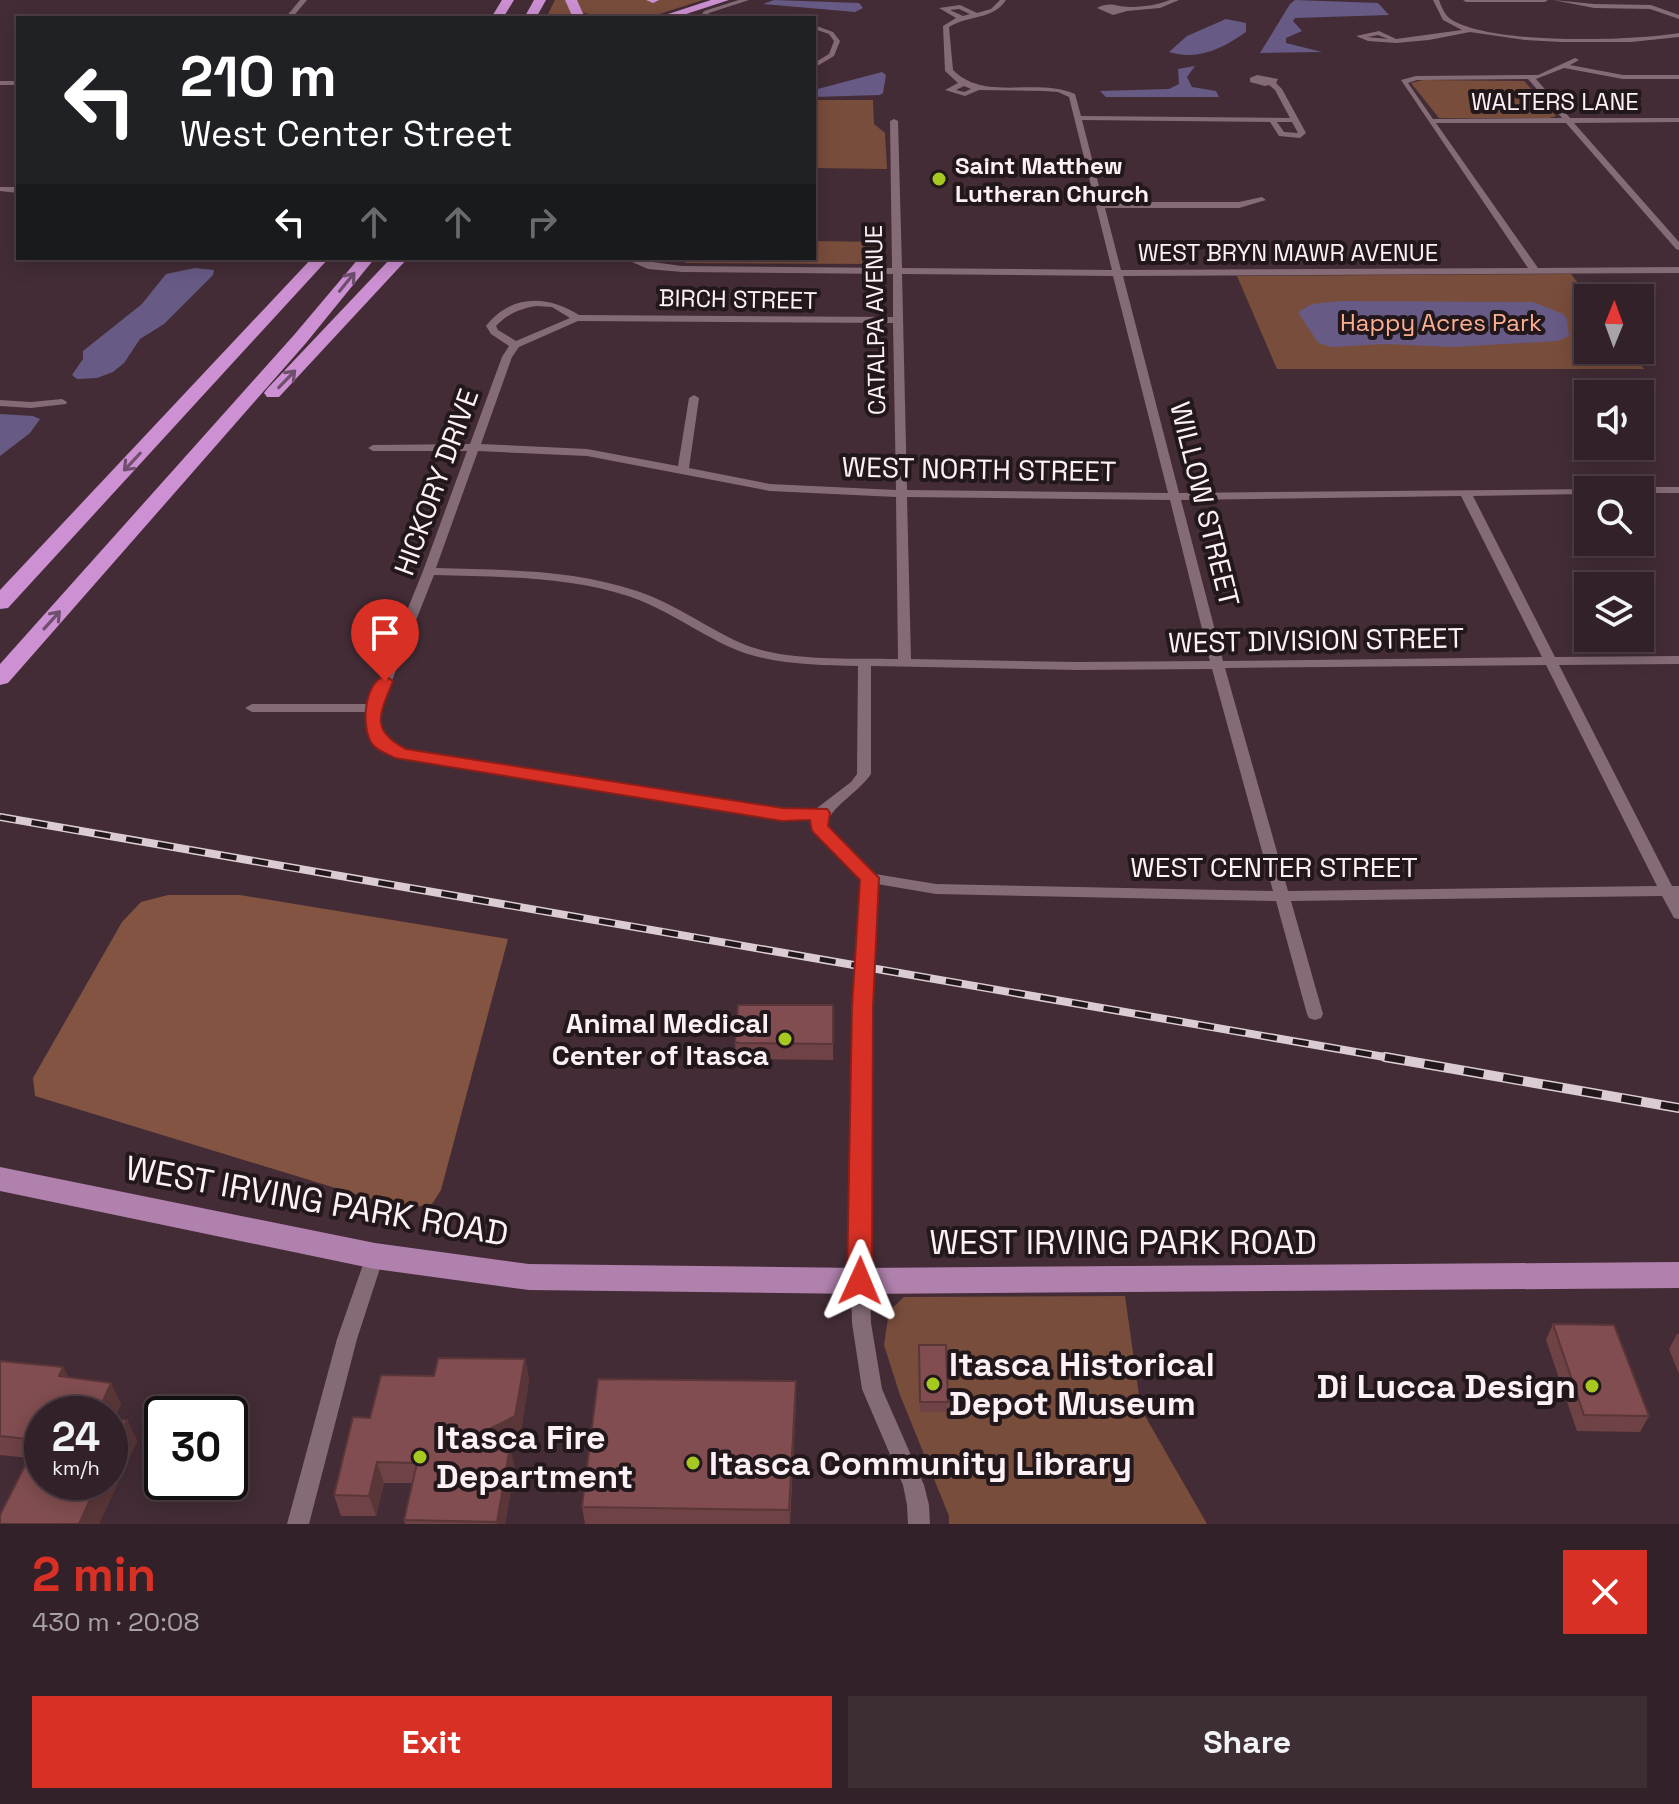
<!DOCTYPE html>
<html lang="en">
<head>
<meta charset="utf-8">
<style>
	:root { --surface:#322128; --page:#3d2e34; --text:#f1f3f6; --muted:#a8a3a8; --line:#4d3e45; --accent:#d93025 }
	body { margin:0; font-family:"Space Grotesk",sans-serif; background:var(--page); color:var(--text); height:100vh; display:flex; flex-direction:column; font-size:30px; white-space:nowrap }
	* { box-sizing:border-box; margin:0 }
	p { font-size:26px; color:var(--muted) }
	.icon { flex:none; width:44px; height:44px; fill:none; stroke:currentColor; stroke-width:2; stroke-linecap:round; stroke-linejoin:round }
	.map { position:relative; height:1524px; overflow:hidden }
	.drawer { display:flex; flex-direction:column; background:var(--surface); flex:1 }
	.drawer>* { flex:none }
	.guide { position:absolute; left:16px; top:16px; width:800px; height:244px; border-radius:0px; box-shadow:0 4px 20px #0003,0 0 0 2px var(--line); background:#202124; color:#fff; overflow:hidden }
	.needle { width:52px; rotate:1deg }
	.tools { position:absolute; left:1574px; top:284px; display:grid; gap:16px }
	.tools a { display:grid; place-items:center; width:80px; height:80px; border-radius:0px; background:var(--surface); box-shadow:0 4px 20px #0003,0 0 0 2px var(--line); font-size:40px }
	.speed { position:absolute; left:24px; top:1396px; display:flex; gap:16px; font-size:40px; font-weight:700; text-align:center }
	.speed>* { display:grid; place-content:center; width:104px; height:104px; border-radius:50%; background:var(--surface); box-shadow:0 4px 20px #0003,0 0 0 2px var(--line); line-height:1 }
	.speed small { font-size:20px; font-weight:400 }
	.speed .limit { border:4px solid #111; border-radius:12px; background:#fff; color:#111 }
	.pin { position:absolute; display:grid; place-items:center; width:68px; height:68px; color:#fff; margin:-82px -34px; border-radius:50% 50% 50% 0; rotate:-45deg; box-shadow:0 0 8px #0007 }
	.pin .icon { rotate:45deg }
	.me { position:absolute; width:88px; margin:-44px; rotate:1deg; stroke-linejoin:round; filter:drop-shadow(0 0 6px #0008) }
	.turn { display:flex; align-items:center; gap:28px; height:168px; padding:0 32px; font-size:36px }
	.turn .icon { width:104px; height:104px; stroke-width:2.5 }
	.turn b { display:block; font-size:56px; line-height:68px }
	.lanes { display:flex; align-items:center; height:76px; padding:0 32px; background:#0003; justify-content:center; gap:40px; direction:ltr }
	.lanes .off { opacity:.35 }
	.round { display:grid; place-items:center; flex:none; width:84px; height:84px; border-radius:0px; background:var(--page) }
	.summary { display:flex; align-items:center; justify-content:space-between; height:136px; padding:0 32px }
	h1 { font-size:48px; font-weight:800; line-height:60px; color:var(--accent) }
	.button { display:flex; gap:16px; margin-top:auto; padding:16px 32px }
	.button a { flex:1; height:92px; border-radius:0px; background:var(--accent); color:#fff; font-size:32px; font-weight:800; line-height:92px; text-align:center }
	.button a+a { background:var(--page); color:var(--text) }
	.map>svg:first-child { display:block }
</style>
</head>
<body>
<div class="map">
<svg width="1679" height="1524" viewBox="0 0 1679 1524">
	<rect width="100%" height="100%" fill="#432c36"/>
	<!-- green -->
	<g fill="#794d3b">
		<polygon points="555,0 703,0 647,18 589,18 587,13 569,14 569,18 546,18"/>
		<polygon points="1423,80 1524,81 1556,116 1549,118 1439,118 1411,83"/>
		<polygon points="814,100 873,100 874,124 885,133 887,169 814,168"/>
		<polygon points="814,241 881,242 880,264 685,263 686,258 814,258"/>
		<polygon points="1571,274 1590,298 1588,350 1630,350 1644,369 1277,369 1237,276"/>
		<polygon points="1125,1296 1141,1409 1207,1524 949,1524 949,1516 900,1395 884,1345 889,1311 904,1297"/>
	</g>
	<!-- forest -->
	<polygon fill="#835441" points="168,895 240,895 508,939 441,1190 432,1204 416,1207 381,1202 35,1096 33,1078 122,922 141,902"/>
	<!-- water -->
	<g fill="#675a85">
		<polygon points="774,0 859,3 863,8 855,12 763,4"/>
		<polygon points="1295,0 1378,3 1389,15 1295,18 1293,21 1302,31 1286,38 1286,43 1322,52 1260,53 1290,4"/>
		<path d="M1226,19l20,4v9c-23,16 -47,29 -77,20l18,-16z"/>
		<polygon points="1195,66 1187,77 1192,87 1216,91 1219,97 1106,97 1100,91 1169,89 1179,84 1178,69"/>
		<polygon points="882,72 886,75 883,93 880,95 814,97 814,90"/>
		<polygon points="195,268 214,270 213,275 164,324 140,339 124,363 113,372 97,378 77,379 72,375 83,359 83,351 142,304 166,274"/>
		<polygon points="1341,301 1533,302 1563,314 1567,319 1569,336 1558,341 1453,347 1385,344 1332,347 1318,343 1298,312 1312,304"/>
		<polygon points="0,414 33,416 40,419 30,433 0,456"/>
	</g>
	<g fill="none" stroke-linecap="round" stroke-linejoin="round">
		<!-- minor -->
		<g fill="#856b76" fill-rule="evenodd">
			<polygon points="300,0 307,0 292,18 285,18"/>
			<polygon points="739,0 749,0 709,13 706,18 700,18 704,11"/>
			<path d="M1000,0h6c-13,20 -38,15 -57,27l4,43c32,32 82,7 122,24l6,22 209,2 -15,-28 -6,-5 -4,1 -15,-4v-4l7,-3 21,4 -2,4 6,6 24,44 -6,5 -21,-2 -9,-14 -188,-2 21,82h136l23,-5 4,3 -27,8h-134l16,62 407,-2 -127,-188 15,-4 122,-1 37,-17 4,2 -9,5 53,10h56v4h-56l-59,-11 -28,11 34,39h109v4l-105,1 105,119v8l-3,-1 -110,-126h-130l102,145 141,-1v6l-556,3 56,217 413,-4 -4,1v4l-115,2 82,161 124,-1v8l-120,1 113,221h7v33l-5,-1 -12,-22 -371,5 32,113 -2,4 -6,2 -6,-2 -2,-4 -31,-113 -340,-7 -59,-10 -6,222 -2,146 2,71 11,66 42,96 5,20 1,19h-22l-1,-19 -4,-20 -41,-96 -10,-66 -2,-71 3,-146 9,-227 -49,-49 -2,-3 2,-9 -31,2 -380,-62c-23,-7 -37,-21 -35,-46h-115l-7,-4 7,-4h117l54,-133 44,-120h-94l-5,-3 5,-3 97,-1 32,-87 7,-11 -18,-12 -5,-8c25,-32 61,-31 93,-11l314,2v-43l-211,-2 -34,-3 -25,-11 59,8 210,2 -2,-147 4,-2 4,2 4,147 210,2 -43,-173 -11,-5 -14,-1 -65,-1 -14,6 -20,-6 13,-7 -13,-12 -2,-45 13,-8 -17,-10 21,-3 17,8 14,-4zM959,9l11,5 -7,2 -13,-6zM1528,79l34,39 -129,1 -25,-36 9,-3zM964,86l7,3 -7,3 -8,-2zM1277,122h15l6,11 -14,-1zM902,274l211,2 55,217 -261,-3zM537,306l15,1 18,11 -54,23 -18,-11 -2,-4c11,-12 25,-18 41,-20zM578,321l315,2 3,167 -126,-6 -81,-16 10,-70 -5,-3 -5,3 -11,68 -91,-17 -106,-5 31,-87 7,-10zM478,451l109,5 183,35 126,6 2,162c-46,-1 -115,3 -157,-16 -36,-16 -67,-40 -104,-52 -65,-22 -134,-21 -201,-23zM1461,496l81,161 -319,4 -42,-161zM907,497l263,3 40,161 -133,1 -166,-3zM434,575c64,2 132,1 194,21 37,12 68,36 104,52 38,17 85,17 126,18l-1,108 -6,8 -34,26 -35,2 -377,-60c-19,-9 -26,-20 -24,-42zM1546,665l111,221 -369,5 -63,-223zM871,666l206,4 135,-1 61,222 -337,-7 -61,-10 -49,-48c4,-19 32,-33 45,-52z"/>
			<path d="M1170,0h9l-19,8 -33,3 -14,4 -16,-7c14,-7 18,-1 33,-1 13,0 27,-2 40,-7z"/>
			<path d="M1433,0h6c3,8 6,16 13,20 42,25 178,21 227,13v4l-48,5h-70l-36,-2 -55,-8 -41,8 -33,3 -28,-2 -12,-5 23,-5 17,8 66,-9 -19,-10zM1378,35l10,4 -21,-2z"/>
			<polygon points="1463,0 1548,0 1545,2 1466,2"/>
			<polygon points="1553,0 1594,4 1651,5 1679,15 1679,19 1650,9 1594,8"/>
			<polygon points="814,25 833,32 840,41 834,56 814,68 814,63 829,54 834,41 829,34 814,29"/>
			<rect x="0" y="81" width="18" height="4"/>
			<polygon points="0,187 18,187 18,193 0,191"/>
			<polygon points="62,399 67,402 66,404 31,408 0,406 0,400 31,402"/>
			<polygon points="1640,487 1679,487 1679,493 1640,493 1640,490 1634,490"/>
			<polygon points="375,1248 382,1250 384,1256 357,1339 309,1524 287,1524 337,1339 366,1256 368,1250"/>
		</g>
		<!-- primary -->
		<polygon fill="#b081ad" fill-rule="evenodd" points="0,1167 375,1243 529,1264 860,1268 1679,1262 1679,1288 860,1294 529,1290 375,1269 0,1191"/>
		<!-- motorway -->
		<g fill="#cd90d2" fill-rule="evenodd">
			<polygon points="502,0 514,0 503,18 491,18"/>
			<polygon points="534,0 546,0 536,18 524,18"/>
			<polygon points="565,0 577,0 585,18 573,18"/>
			<polygon points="646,0 659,0 653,3"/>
			<polygon points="711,0 729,0 674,18 656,18"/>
			<polygon points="312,258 329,258 8,608 0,609 0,590"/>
			<polygon points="359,258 375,258 306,343 8,683 0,685 0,664 294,335"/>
			<polygon points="391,258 408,258 279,397 267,397 264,393 267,389"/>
		</g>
		<defs>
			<polyline id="rail-far1" points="0,817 1396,1059"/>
			<polyline id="rail" points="1385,1057 1679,1108"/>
		</defs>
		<!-- rail-far1 casing -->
		<use href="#rail-far1" stroke="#daccd2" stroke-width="8"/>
		<!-- rail casing -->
		<use href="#rail" stroke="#daccd2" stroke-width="10"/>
		<!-- rail-far1 -->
		<use href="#rail-far1" stroke="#22181c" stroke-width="5" stroke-dasharray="16" stroke-linecap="butt"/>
		<!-- rail -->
		<use href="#rail" stroke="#22181c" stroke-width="7" stroke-dasharray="20" stroke-linecap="butt"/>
	</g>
	<!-- wall -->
	<g fill="#6f4245">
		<polygon points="833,1005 833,1060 740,1059 736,1058 735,1042"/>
		<polygon points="1553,1324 1649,1416 1640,1432 1577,1431 1546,1340"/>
		<polygon points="1677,1334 1679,1334 1679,1374 1669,1349"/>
		<polygon points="919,1345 948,1402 947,1412 920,1412"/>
		<polygon points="525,1359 529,1380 520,1437 500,1447 515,1468 505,1524 405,1524 404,1520 412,1483 384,1483 376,1516 341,1516 334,1495 370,1418 434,1376"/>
		<polygon points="0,1361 63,1367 68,1377 121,1404 114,1419 127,1420 137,1441 99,1524 0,1524 29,1458 0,1455"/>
		<polygon points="796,1381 796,1402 790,1524 585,1524 582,1507"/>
	</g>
	<!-- shaded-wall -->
	<g fill="#5a3638">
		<polygon points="525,1359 529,1380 520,1437 461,1467 456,1446"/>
		<polygon points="63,1367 74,1388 59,1376"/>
		<polygon points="796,1381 796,1402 789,1524 789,1510"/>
		<polygon points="111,1383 121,1404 110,1428 110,1414 97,1414"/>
		<polygon points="127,1420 137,1441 99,1524 79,1524 98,1482 110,1482 110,1457"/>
		<polygon points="510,1447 515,1468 505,1524 497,1524"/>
		<polygon points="377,1462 384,1483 376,1516 369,1496"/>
	</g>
	<!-- building -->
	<g fill="#814d50" stroke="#5a3638" stroke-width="2">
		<polygon points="738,1005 833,1005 833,1044 739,1043 735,1042"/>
		<polygon points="1553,1324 1614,1325 1649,1416 1584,1415"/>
		<polygon points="919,1345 946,1345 948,1402 920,1402"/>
		<polygon points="438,1358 525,1359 515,1416 456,1446 510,1447 497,1522 404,1520 417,1463 377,1462 369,1496 334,1495 353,1417 370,1418 381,1375 434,1376"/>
		<polygon points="0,1361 63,1367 59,1376 111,1383 97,1414 42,1414 42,1482 98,1482 79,1524 0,1524 0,1515 38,1440 0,1436"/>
		<polygon points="598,1379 796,1381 789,1510 582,1507"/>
		<polygon points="110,1419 127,1420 110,1457"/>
	</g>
	<!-- one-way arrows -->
	<defs><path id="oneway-shaft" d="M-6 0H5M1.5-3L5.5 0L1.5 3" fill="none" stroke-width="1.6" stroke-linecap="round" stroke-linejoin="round" transform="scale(2)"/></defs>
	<g stroke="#6f4e6e">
		<use href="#oneway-shaft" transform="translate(347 282) rotate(-51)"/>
		<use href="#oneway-shaft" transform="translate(287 379) rotate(-46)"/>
		<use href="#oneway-shaft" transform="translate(132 462) rotate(133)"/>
		<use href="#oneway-shaft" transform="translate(52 620) rotate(-48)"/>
	</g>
	<!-- route -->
	<path fill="#d93025" stroke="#8d1f18" stroke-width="2" d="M385,676l8,5c-13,33 -24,49 13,68l376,59 45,1 3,4 -2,13 51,52 -6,129 -1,274 -4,7 -8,3 -9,-3 -4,-7 5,-274 8,-127 -48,-49 -2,-11 -28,1 -387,-63c-7,-4 -17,-7 -22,-13 -13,-16 -9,-63 12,-69z"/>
	<!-- markers -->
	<g fill="#a6c820" stroke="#22181c" stroke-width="3">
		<circle cx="939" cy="179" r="8"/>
		<circle cx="785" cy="1039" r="8"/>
		<circle cx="933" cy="1384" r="8"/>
		<circle cx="1592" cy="1386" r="8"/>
		<circle cx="420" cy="1457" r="8"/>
		<circle cx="693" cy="1463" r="8"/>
	</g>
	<g text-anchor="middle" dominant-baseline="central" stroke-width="8" stroke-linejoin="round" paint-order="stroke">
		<!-- far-street labels -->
		<g font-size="24" fill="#fdf1f6" stroke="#22181c">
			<text x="1555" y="101">WALTERS LANE</text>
			<text x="1288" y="252">WEST BRYN MAWR AVENUE</text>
			<text transform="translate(738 299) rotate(1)">BIRCH STREET</text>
			<text transform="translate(875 320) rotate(-91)">CATALPA AVENUE</text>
		</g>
		<!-- far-poi labels -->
		<g font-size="24" font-weight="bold" fill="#fdf1f6" stroke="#22181c" text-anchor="start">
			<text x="955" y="165">Saint Matthew<tspan x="955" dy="28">Lutheran Church</tspan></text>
		</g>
		<!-- far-park labels -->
		<g font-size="24" fill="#fcaf90" stroke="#22181c">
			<text x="1441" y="322">Happy Acres Park</text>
		</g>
		<!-- street labels -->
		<g font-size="28" fill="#fdf1f6" stroke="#22181c">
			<text transform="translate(979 469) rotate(1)">WEST NORTH STREET</text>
			<text transform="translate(436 482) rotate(-70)">HICKORY DRIVE</text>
			<text transform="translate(1205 504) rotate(76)">WILLOW STREET</text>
			<text transform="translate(1316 640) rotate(-1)">WEST DIVISION STREET</text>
			<text x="1274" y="867">WEST CENTER STREET</text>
		</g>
		<!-- poi labels -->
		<g font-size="28" font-weight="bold" fill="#fdf1f6" stroke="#22181c" text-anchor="end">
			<text x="769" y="1023">Animal Medical<tspan x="769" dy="32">Center of Itasca</tspan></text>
		</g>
		<!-- near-street labels -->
		<g font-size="34" fill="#fdf1f6" stroke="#22181c">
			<text transform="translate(317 1201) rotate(10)">WEST IRVING PARK ROAD</text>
			<text x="1123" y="1242">WEST IRVING PARK ROAD</text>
		</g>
		<!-- near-poi labels -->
		<g font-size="34" font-weight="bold" fill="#fdf1f6" stroke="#22181c" text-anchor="start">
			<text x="949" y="1364">Itasca Historical<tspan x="949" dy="39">Depot Museum</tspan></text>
			<text x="1576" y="1386" text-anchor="end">Di Lucca Design</text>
			<text x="436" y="1437">Itasca Fire<tspan x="436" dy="39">Department</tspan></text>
			<text x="709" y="1463">Itasca Community Library</text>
		</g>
	</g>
</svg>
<div class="tools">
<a><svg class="needle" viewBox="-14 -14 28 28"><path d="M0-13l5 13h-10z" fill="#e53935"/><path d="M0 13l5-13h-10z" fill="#a8a3a8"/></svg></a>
<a><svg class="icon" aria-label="sound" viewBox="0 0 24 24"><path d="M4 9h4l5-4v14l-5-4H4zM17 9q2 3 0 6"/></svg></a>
<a><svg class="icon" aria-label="search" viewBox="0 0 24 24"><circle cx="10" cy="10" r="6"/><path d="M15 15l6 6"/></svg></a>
<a><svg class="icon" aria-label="layers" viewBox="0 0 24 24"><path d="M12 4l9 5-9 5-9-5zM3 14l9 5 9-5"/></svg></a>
</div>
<div class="speed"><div>24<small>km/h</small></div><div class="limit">30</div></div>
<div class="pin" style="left:385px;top:681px;background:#d93025"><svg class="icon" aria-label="arrive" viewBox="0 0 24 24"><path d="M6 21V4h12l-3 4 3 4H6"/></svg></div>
<svg class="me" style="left:860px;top:1281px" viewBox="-20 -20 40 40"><path d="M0-17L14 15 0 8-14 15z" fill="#d93025" stroke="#fff" stroke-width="4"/></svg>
<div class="guide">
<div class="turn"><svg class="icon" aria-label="left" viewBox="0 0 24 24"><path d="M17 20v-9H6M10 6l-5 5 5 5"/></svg><div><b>210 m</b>West Center Street</div></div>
<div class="lanes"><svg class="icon" aria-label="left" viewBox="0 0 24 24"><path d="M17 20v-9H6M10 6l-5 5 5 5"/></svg><svg class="icon off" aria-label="ahead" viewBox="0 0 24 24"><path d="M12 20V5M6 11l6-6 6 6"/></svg><svg class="icon off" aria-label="ahead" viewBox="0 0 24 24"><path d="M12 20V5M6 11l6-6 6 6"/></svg><svg class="icon off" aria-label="right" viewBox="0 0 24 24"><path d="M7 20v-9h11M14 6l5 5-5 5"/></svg></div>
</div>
</div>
<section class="drawer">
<div class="summary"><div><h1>2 min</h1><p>430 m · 20:08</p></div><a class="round" style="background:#d93025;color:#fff"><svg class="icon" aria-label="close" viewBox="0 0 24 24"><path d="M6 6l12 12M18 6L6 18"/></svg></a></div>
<div class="button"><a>Exit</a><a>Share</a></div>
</section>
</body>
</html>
